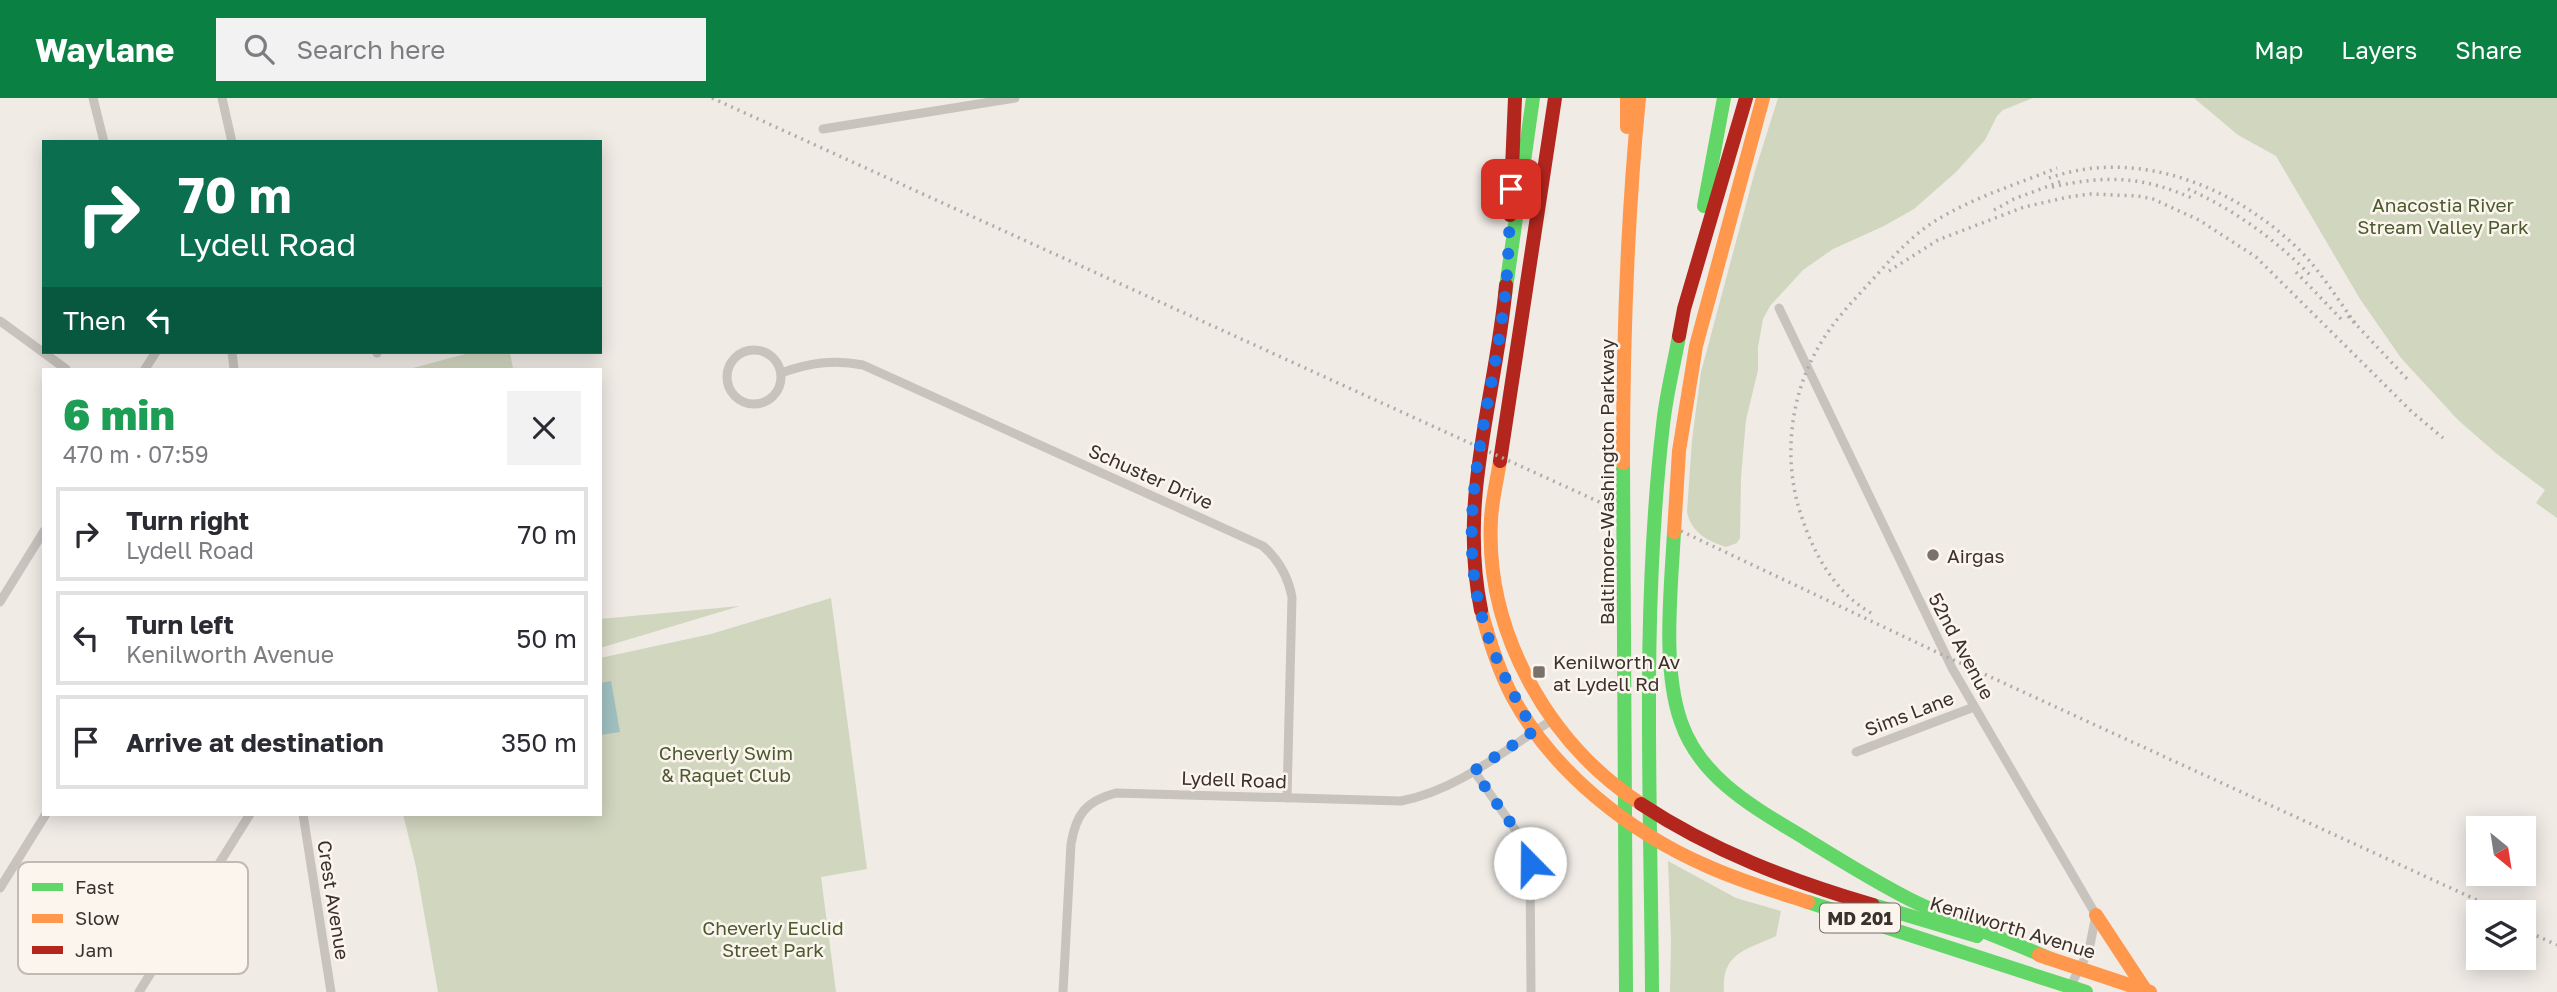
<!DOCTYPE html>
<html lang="en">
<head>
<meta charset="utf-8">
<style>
	:root { --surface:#fff; --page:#f2f2f3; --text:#2b2b33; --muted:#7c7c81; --line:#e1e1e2; --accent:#0b8043 }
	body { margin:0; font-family:"Golos Text",sans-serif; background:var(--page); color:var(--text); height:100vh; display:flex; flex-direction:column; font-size:26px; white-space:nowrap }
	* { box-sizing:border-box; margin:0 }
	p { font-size:23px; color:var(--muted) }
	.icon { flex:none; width:38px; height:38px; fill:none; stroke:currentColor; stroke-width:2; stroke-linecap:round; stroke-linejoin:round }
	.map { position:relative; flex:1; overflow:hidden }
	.side { position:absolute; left:42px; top:270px; width:560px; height:448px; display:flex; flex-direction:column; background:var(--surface); border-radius:0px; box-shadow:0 4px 18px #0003 }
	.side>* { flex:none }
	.guide { position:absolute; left:42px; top:42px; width:560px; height:214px; border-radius:0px; box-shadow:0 4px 18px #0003; background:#0b6e4f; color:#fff; overflow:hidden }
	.needle { width:46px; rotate:150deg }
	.fabs { position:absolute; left:2466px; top:718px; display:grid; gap:14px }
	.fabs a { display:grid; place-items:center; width:70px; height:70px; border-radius:0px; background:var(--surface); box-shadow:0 4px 18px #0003; font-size:35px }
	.pin { position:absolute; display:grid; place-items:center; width:60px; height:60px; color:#fff; margin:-30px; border-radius:14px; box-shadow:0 4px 10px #0006 }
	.me { position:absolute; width:77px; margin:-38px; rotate:338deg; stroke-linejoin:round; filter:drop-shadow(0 0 5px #0008) }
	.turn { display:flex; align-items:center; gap:24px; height:147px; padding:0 21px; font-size:32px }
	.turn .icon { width:91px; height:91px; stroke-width:2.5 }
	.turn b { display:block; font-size:49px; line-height:60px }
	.then { display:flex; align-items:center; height:66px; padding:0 21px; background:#0003; gap:14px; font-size:26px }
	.round { display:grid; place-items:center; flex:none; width:74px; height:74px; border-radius:0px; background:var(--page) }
	.summary { display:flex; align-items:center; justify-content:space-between; height:119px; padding:0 21px }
	h1 { font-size:42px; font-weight:800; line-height:52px; color:#1e9e55 }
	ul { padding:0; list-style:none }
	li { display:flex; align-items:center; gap:21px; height:94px; margin:0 14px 10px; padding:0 7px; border:4px solid var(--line); border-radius:0px }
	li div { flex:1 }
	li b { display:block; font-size:26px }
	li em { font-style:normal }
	header { display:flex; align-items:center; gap:42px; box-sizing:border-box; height:98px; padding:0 35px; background:var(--accent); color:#fff }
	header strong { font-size:33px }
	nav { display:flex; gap:38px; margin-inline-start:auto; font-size:24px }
	.search { width:490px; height:63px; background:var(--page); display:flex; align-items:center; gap:18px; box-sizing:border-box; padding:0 24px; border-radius:0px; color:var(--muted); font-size:26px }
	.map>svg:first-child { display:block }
</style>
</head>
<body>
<header>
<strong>Waylane</strong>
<div class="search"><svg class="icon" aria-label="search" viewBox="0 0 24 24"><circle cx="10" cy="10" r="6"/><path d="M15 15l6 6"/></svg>Search here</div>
<nav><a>Map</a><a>Layers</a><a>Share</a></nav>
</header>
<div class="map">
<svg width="2557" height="894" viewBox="0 0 2557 894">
	<rect width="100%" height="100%" fill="#f0ebe5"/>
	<!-- green -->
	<g fill="#d1d6bf">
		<path d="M1778,0h255l-30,12 -6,6 -12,24 -29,32 -42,37 -30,17 -51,23 -30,21 -33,36 -7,13 -5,28v23l-12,50 -5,57 -1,61 -3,5 -11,4c-19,-6 -35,-15 -39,-35l5,-72 9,-68 54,-201z"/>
		<polygon points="2194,0 2557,0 2557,420 2536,405 2545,392 2497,356 2458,322 2401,260 2360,201 2276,58 2238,37"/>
		<polygon points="473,254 510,254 513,271 409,271"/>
		<polygon points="831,500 867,771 821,779 836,894 438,894 416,769 403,716 600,716 600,560 711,536"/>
		<polygon points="740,508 600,550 600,521"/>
		<path d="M1668,763l68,37 45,13 -5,25c-30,14 -55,17 -52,56h-54l1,-51z"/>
	</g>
	<!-- water -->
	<polygon fill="#a1c2c1" points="611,583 620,634 600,637 600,585"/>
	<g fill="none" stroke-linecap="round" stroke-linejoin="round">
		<!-- street -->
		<g stroke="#c9c3be" stroke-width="9">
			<polyline points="93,0 104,44"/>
			<polyline points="222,0 232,44"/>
			<polyline points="823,31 1015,0"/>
			<polyline points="1779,210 1952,570 2096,817 2089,852 2070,889"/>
			<polyline points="0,223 66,271"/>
			<circle cx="754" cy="279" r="27"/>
			<polyline points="232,254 234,271"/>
			<polyline points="377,254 377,255"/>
			<polyline points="145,271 156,254"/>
			<path d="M781,275c28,-10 52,-14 82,-8l400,181c16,14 25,30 29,51l-5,201"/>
			<polyline points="0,504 44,433"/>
			<polyline points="1856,654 1974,609"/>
			<polyline points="1474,673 1519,737 1526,748 1530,765 1531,894"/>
			<polyline points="303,716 331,894"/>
			<polyline points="0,790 46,716"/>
			<polyline points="139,894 250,716"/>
			<path d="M1063,894l8,-148c5,-30 15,-43 45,-51l285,8c57,-11 102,-50 151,-81"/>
		</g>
		<!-- fast -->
		<g stroke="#63d668" stroke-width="14">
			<polyline points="1704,108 1724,0"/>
			<polyline points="1505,197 1533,0"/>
			<polyline points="1623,365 1626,894"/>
			<path d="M1674,434c-3,58 -12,136 7,190 20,58 76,87 125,117 34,21 69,43 105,61 45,22 92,38 137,58"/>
			<polyline points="1808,804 2086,894"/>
			<polyline points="1873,807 1977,838"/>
			<path d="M1652,894c-1,-188 -11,-380 11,-567 3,-30 11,-60 16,-89"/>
		</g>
		<!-- slow -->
		<g stroke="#ff974d" stroke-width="14">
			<polyline points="1627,0 1627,29"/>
			<path d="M1500,363c-3,19 -8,39 -9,58 -6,113 57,224 150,285"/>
			<path d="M1623,365c0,-122 4,-243 16,-365"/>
			<polyline points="1674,434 1679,353 1696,248 1763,0"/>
			<path d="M1481,512c8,30 17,59 31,86 41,76 117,136 195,170 33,15 67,25 101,36"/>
			<polyline points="2096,817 2146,893"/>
			<polyline points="2039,857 2150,894"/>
		</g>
		<!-- jam -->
		<g stroke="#b3261e" stroke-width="14">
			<polyline points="1510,117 1515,0"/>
			<polyline points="1679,238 1684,211 1746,0"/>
			<polyline points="1500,363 1555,0"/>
			<path d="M1481,512c-23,-113 15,-213 25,-325"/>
			<path d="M1641,706c71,47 150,77 232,101"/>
		</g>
		<!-- rail -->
		<g stroke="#b1aca8" stroke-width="3.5" stroke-dasharray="2 5" stroke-linecap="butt">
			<polyline points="712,0 1606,407"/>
			<path d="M2049,80c86,-30 179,6 243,65 25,22 43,53 63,80"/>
			<path d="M2052,89c54,-12 91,-11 142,12"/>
			<path d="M2188,91c45,20 87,50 122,86"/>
			<polyline points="1994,112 2014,101 2062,83"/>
			<polyline points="1889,173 1938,142 2024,109 2068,99 2091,96 2138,98 2153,101 2199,122 2256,159 2412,314 2443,340"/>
			<polyline points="2296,174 2342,222"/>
			<polyline points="2348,218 2410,284"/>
			<polyline points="1681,433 1947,559 2503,814"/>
			<path d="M1871,515c-39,-22 -61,-66 -73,-108 -15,-54 -6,-116 24,-164 14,-23 33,-42 51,-62 19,-21 37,-42 62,-58 37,-23 82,-37 122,-53"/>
			<polyline points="2524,832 2557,847"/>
		</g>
	</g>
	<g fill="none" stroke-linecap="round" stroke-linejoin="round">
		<!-- route -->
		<path stroke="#1a73e8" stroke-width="12" stroke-dasharray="0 21.6" d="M1511,91c-2,36 -2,71 -6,106 -10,99 -47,201 -28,300 9,49 32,93 57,136l-60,40 45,64 7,11 4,17"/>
	</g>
	<!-- markers -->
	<g fill="#7a716c" stroke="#fbf5ee" stroke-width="2.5">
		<circle cx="1933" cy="457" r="7"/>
		<rect x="1532" y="567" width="14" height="14" rx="3.5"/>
	</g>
	<g text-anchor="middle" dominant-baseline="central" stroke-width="5" stroke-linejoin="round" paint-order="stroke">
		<!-- shield labels -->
		<rect fill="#fbf5ee" stroke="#756b66" stroke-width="2" x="1820" y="805.5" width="80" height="29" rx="5"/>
		<g font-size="18" font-weight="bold" fill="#3b302b">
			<text x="1860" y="820">MD 201</text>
		</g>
		<!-- park labels -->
		<g font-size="19" fill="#4a5a2e" stroke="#fbf5ee">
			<text x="2443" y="106">Anacostia River<tspan x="2443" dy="22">Stream Valley Park</tspan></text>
			<text x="726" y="654">Cheverly Swim<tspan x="726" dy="22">&amp; Raquet Club</tspan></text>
			<text x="773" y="829">Cheverly Euclid<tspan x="773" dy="22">Street Park</tspan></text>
		</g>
		<!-- street labels -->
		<g font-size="19" fill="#3b302b" stroke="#fbf5ee">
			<text transform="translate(1151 378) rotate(24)">Schuster Drive</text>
			<text transform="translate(1606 384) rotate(-90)">Baltimore-Washington Parkway</text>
			<text transform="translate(1962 548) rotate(62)">52nd Avenue</text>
			<text transform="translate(1909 615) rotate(-21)">Sims Lane</text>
			<text transform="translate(1234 681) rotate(2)">Lydell Road</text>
			<text transform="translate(334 802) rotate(81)">Crest Avenue</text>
			<text transform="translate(2013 829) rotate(17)">Kenilworth Avenue</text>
		</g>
		<!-- poi labels -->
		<g font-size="19" fill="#3b302b" stroke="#fbf5ee" text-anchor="start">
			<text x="1947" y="457">Airgas</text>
			<text x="1553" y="563">Kenilworth Av<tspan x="1553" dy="22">at Lydell Rd</tspan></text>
		</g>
	</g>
	<!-- legend -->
	<rect x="18" y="764" width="230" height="112" rx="10" fill="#fbf5ee" stroke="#c1bab4" stroke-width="2"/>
	<rect x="32" y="785" width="31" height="8" fill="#63d668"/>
	<rect x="32" y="816" width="31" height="9" fill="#ff974d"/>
	<rect x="32" y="848" width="31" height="8" fill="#b3261e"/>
	<g font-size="19" fill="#3b302b">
		<text x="75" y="796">Fast</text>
		<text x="75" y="827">Slow</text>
		<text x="75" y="859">Jam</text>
	</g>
</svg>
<div class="fabs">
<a><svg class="needle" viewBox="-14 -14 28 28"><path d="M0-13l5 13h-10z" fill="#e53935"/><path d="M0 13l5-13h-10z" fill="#7c7c81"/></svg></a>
<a><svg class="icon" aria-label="layers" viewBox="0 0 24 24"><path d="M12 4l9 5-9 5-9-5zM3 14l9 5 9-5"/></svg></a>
</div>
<div class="pin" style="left:1511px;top:91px;background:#d93025"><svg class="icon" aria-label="arrive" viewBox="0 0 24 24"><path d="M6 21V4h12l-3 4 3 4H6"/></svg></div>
<svg class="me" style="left:1530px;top:765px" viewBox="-20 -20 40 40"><circle r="19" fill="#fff"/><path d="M0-13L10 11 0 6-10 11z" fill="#1a73e8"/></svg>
<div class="guide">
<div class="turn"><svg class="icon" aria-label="right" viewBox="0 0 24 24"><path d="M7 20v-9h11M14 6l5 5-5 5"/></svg><div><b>70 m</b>Lydell Road</div></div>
<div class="then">Then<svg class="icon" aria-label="left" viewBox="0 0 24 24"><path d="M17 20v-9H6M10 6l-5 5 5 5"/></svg></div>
</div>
<section class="side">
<div class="summary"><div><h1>6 min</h1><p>470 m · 07:59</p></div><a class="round"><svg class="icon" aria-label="close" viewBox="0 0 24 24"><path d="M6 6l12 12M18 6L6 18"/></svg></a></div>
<ul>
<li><svg class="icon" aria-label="right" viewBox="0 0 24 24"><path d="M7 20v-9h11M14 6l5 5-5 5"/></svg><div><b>Turn right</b><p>Lydell Road</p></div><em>70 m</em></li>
<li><svg class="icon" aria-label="left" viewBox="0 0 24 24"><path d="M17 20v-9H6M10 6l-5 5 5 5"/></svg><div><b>Turn left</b><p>Kenilworth Avenue</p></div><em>50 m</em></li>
<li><svg class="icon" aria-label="arrive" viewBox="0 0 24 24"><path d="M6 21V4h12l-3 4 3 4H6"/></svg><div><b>Arrive at destination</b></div><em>350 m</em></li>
</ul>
</section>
</div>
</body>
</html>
